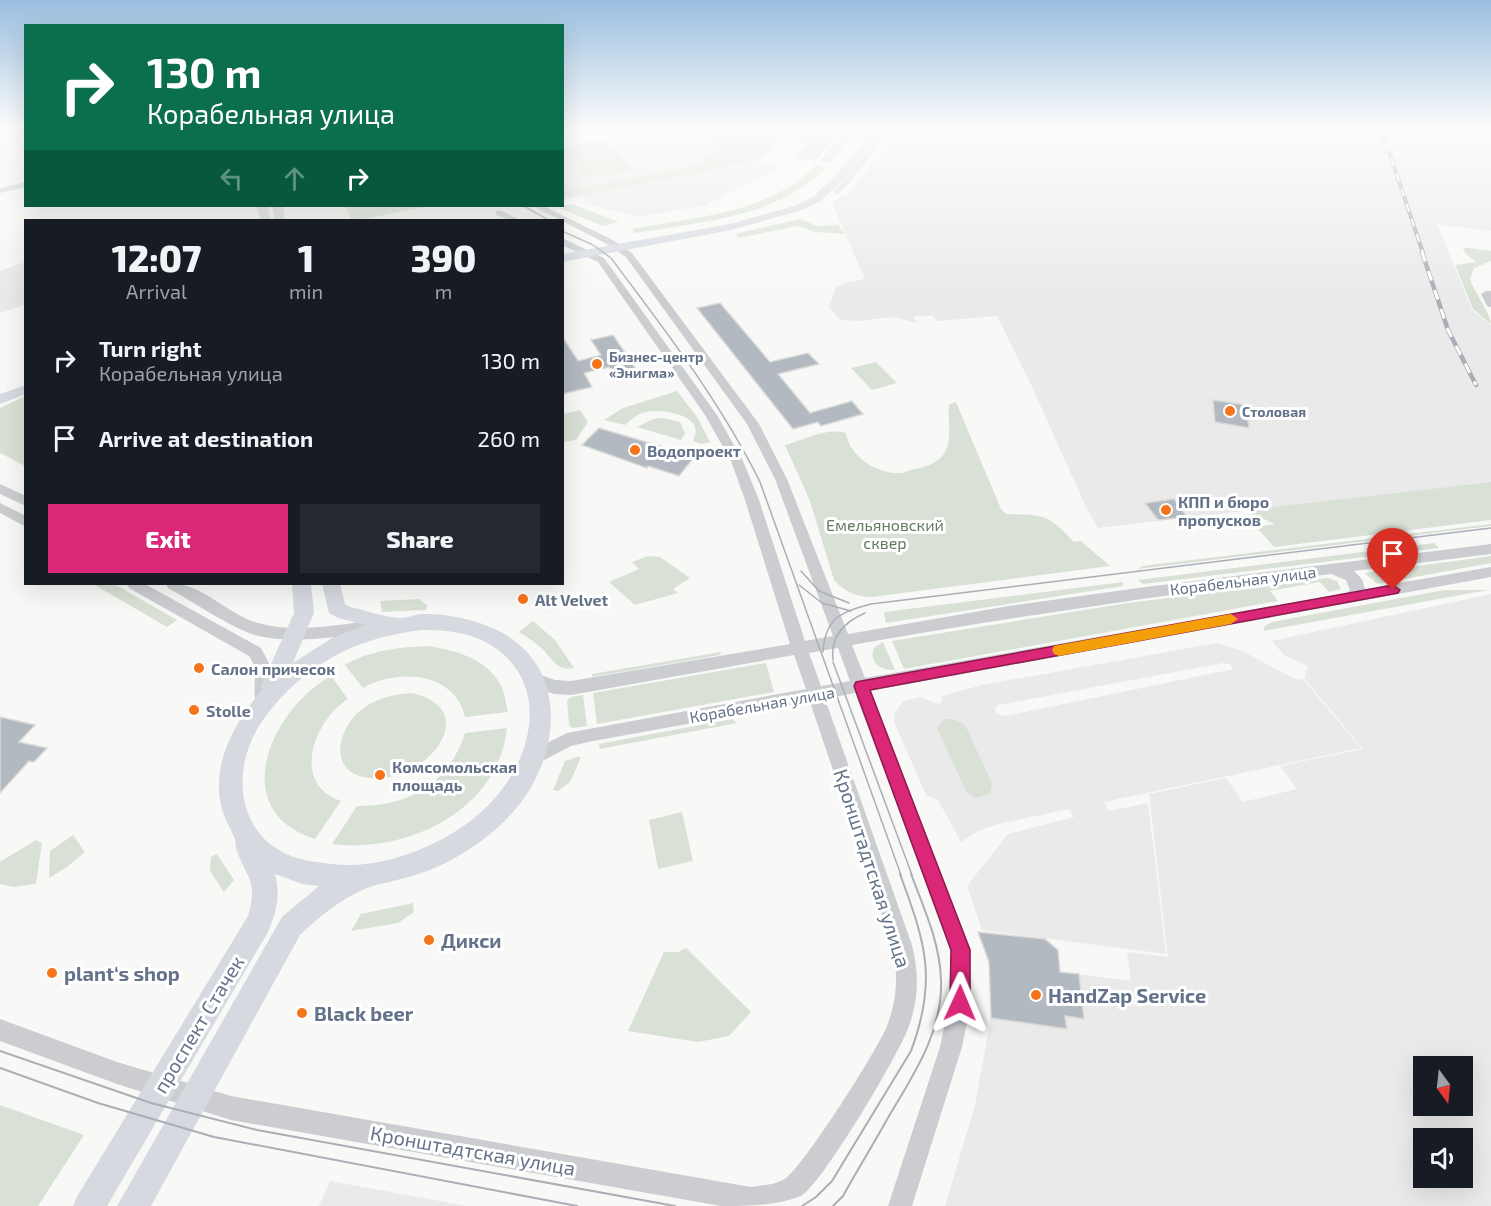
<!DOCTYPE html>
<html lang="en">
<head>
<meta charset="utf-8">
<style>
	:root { --surface:#171b24; --page:#242831; --text:#f1f3f6; --muted:#9ea1a6; --accent:#db2777 }
	body { margin:0; font-family:"Exo 2",sans-serif; background:var(--page); color:var(--text); height:100vh; display:flex; flex-direction:column; font-size:22px; white-space:nowrap }
	* { box-sizing:border-box; margin:0 }
	p { font-size:20px; color:var(--muted) }
	.icon { flex:none; width:33px; height:33px; fill:none; stroke:currentColor; stroke-width:2; stroke-linecap:round; stroke-linejoin:round }
	.map { position:relative; flex:1; overflow:hidden }
	.side { position:absolute; left:24px; top:219px; width:540px; height:366px; display:flex; flex-direction:column; background:var(--surface); border-radius:0px; box-shadow:0 6px 24px #0002 }
	.side>* { flex:none }
	.guide { position:absolute; left:24px; top:24px; width:540px; height:183px; border-radius:0px; box-shadow:0 6px 24px #0002; background:#0b6e4f; color:#fff; overflow:hidden }
	.needle { width:39px; rotate:165deg }
	.tools { position:absolute; left:1413px; top:1056px; display:grid; gap:12px }
	.tools a { display:grid; place-items:center; width:60px; height:60px; border-radius:0px; background:var(--surface); box-shadow:0 6px 24px #0002; font-size:30px }
	.pin { position:absolute; display:grid; place-items:center; width:51px; height:51px; color:#fff; margin:-62px -26px; border-radius:50% 50% 50% 0; rotate:-45deg; box-shadow:0 0 6px #0007 }
	.pin .icon { rotate:45deg }
	.me { position:absolute; width:66px; margin:-33px; rotate:1deg; stroke-linejoin:round; filter:drop-shadow(0 0 4px #0008) }
	.turn { display:flex; align-items:center; gap:21px; height:126px; padding:0 24px; font-size:27px }
	.turn .icon { width:78px; height:78px; stroke-width:2.5 }
	.turn b { display:block; font-size:42px; line-height:51px }
	.lanes { display:flex; align-items:center; height:57px; padding:0 24px; background:#0003; justify-content:center; gap:30px; direction:ltr }
	.lanes .off { opacity:.35 }
	.eta { display:flex; justify-content:space-evenly; align-items:center; height:102px; text-align:center }
	.eta b { font-size:36px; font-weight:800; line-height:42px }
	.cta { display:flex; gap:12px; margin-top:auto; padding:12px 24px }
	.cta a { flex:1; height:69px; border-radius:0px; background:var(--accent); color:#fff; font-size:24px; font-weight:800; line-height:69px; text-align:center }
	.cta a+a { background:var(--page); color:var(--text) }
	ul { padding:0; list-style:none }
	li { display:flex; align-items:center; gap:18px; height:78px; padding:0 24px }
	li div { flex:1 }
	li b { display:block; font-size:22px }
	li em { font-style:normal }
	.map>svg:first-child { display:block }
</style>
</head>
<body>
<div class="map">
<svg width="1491" height="1206" viewBox="0 0 1491 1206">
	<rect width="100%" height="100%" fill="#f8f9f6"/>
	<!-- built -->
	<g fill="#e9eae9" fill-rule="evenodd">
		<polygon points="628,128 777,128 784,141 761,161 779,167 705,205 638,217 587,204 581,196 563,200 563,144 613,137 620,145 630,146 636,136"/>
		<polygon points="900,128 1491,128 1491,231 1437,224 1472,310 1491,325 1491,482 1098,528 1085,505 1034,391 997,316 937,321 933,316 913,316 917,323 892,317 859,321 840,320 829,307 836,287 845,283 865,279 832,203 838,198 848,194"/>
		<polygon points="25,262 25,305 0,313 0,271"/>
		<path d="M1491,594v612h-546l30,-101 16,-88 -2,-55 -11,-30 67,7 13,11 3,22 70,9 -4,-29 41,5 -19,-163 77,-16 17,24 54,-13 -17,-23 83,-17 -59,-71 4,-12 -23,-10 -13,-15zM1424,1066h38v40h-38zM1424,1138h38v40h-38z"/>
		<path d="M1217,643l23,7 57,30 6,-1 58,69 -257,54 5,9 39,-8 18,151 -184,-24 -15,-44 41,-52 66,-17 -5,-8 -71,15 -20,7 -17,11 -23,-42 -12,-5 -32,-73 1,-10 9,-11 16,-4 18,7 4,-2v-6l40,-11zM1223,663l6,1 5,5 -229,47 -9,-3 -1,-5 3,-3z"/>
		<polygon points="330,1181 467,1206 319,1206"/>
	</g>
	<!-- green -->
	<g fill="#d9e1d6">
		<polygon points="697,128 770,128 779,142 767,154 756,159 712,170 563,198 563,191 687,168 698,165 706,157 719,149 714,138"/>
		<polygon points="777,128 844,128 815,161 795,158 807,142 783,139"/>
		<polygon points="848,128 859,128 830,163 819,162"/>
		<polygon points="886,128 892,128 850,183 838,194 833,193"/>
		<polygon points="606,140 634,170 588,178 563,147"/>
		<path d="M816,165l10,2c-45,50 -128,55 -191,66l-3,-4c62,-12 138,-15 184,-64z"/>
		<polygon points="572,204 619,222 603,226 556,207"/>
		<polygon points="346,206 431,206 357,220 351,219"/>
		<polygon points="800,219 817,226 838,225 845,234 815,232 798,226 739,238 735,234"/>
		<path d="M1462,247l29,4v10l-17,7 -4,11c4,12 21,36 21,45l-18,-15 -18,-44 22,-3 -10,-7z"/>
		<polygon points="876,362 897,383 872,390 851,368"/>
		<path d="M677,391l20,26 13,25 -9,2 -8,-3c14,-27 -31,-32 -48,-29 -8,2 -14,8 -20,13l-21,-5 19,-12z"/>
		<polygon points="25,396 25,466 0,453 0,408"/>
		<path d="M956,402l45,107 5,5c37,1 41,-1 68,28l7,-1 29,25 -238,31c-16,0 -27,-5 -38,-17l-24,-79 -25,-56c19,-5 41,-18 61,-12 4,25 32,42 57,40 10,-5 23,-5 32,-11 21,-12 12,-39 14,-58z"/>
		<polygon points="580,410 588,422 576,440 564,442 563,414"/>
		<polygon points="663,418 680,422 685,433 681,440 637,427 653,419"/>
		<polygon points="1491,482 1491,520 1274,547 1256,527 1275,524 1264,519 1256,520 1247,510"/>
		<polygon points="1491,524 1491,526 1138,569 1142,566"/>
		<polygon points="1434,543 1439,548 1143,584 1138,580"/>
		<polygon points="648,556 660,557 690,578 673,589 678,593 635,605 609,582 639,569 632,562"/>
		<polygon points="1491,556 1491,563 1377,584 1365,573"/>
		<polygon points="1327,578 1337,581 1341,589 1329,592 1320,582 1270,591 1278,601 904,669 892,641 1128,603"/>
		<polygon points="1123,582 1123,586 886,623 884,612"/>
		<polygon points="93,584 114,584 177,620 167,627"/>
		<polygon points="1444,590 1488,590 1263,631 1265,626 1272,622"/>
		<polygon points="419,599 427,605 426,610 382,612 380,601"/>
		<path d="M533,621l22,19 19,28c-18,4 -23,-12 -35,-22 -6,-5 -13,-10 -20,-14z"/>
		<path d="M883,642l12,28c-14,1 -27,-8 -21,-22z"/>
		<path d="M429,646c28,5 60,13 73,42 3,7 4,16 6,24l-43,5c-10,-45 -67,-49 -102,-29l-18,-23c26,-15 55,-18 84,-19z"/>
		<polygon points="721,652 720,655 592,677 592,674"/>
		<polygon points="766,663 774,692 597,724 593,693"/>
		<path d="M331,676l17,23c-34,21 -58,85 -7,102l-26,38c-89,-28 -45,-129 16,-163z"/>
		<path d="M412,693c74,17 13,92 -43,85 -44,-5 -31,-53 -4,-71 15,-10 30,-13 47,-14z"/>
		<polygon points="583,695 587,726 572,728 569,725 567,700 571,697"/>
		<polygon points="732,719 737,723 600,749 599,744"/>
		<polygon points="945,719 953,719 965,725 992,783 990,794 975,798 966,791 937,728"/>
		<path d="M507,728c-8,82 -100,126 -175,116l25,-38c52,0 91,-21 108,-73z"/>
		<polygon points="577,757 581,757 570,782 558,791 553,790 565,761"/>
		<polygon points="682,812 693,861 658,869 649,820"/>
		<polygon points="73,835 85,852 67,867 49,878 50,851"/>
		<polygon points="36,840 42,843 36,884 13,887 0,884 0,862"/>
		<polygon points="217,854 234,880 224,892 210,871 211,857"/>
		<polygon points="413,903 414,912 398,923 351,931 361,914"/>
		<polygon points="686,948 751,1012 729,1036 698,1042 628,1031 664,952 678,952"/>
		<polygon points="0,1105 84,1135 38,1206 0,1206"/>
	</g>
	<!-- building -->
	<g fill="#b3b9c1" stroke="#dadbd8" stroke-width="1.5">
		<polygon points="720,303 770,362 808,353 819,364 778,374 810,413 852,401 863,414 821,426 818,422 793,429 697,308"/>
		<polygon points="613,335 640,375 618,381 609,367 584,373 592,387 562,394 562,336 578,361 601,355 591,340"/>
		<polygon points="1213,400 1246,405 1249,428 1215,422"/>
		<polygon points="599,428 646,442 695,456 679,476 648,466 647,468 582,445"/>
		<polygon points="1174,499 1187,517 1158,520 1145,503"/>
		<polygon points="0,717 35,725 19,742 47,748 34,762 29,761 0,793"/>
		<polygon points="978,932 1045,939 1058,950 1060,972 1079,974 1084,1019 1065,1016 1067,1029 991,1018 989,962"/>
	</g>
	<g fill="none" stroke-linecap="round" stroke-linejoin="round">
		<!-- minor -->
		<g fill="#cbcdd1" fill-rule="evenodd">
			<polygon points="26,182 26,187 0,193 0,188"/>
			<path d="M533,206h10l70,34 19,13 127,171 28,55 61,155 161,-28 129,-18 353,-44v10l-137,17 8,8 3,10 126,-22v10l-621,114 101,259v53l-9,44 -50,159h-24l52,-159 9,-44 2,-53 -96,-257 -30,6 87,246c7,29 7,52 -3,81 -9,27 -87,158 -108,170 -25,10 -52,10 -80,10l-490,-86 -114,-36 -117,-43v-22l117,43 114,34 520,91c12,-2 25,-2 35,-9 19,-14 92,-129 101,-152 11,-29 11,-52 5,-81l-82,-243 -217,39 -22,5 -38,20 -6,-3 -3,-5 3,-5 40,-20 239,-44 -12,-34 -223,40 -17,-1 -25,-9 -2,-5 2,-5 6,-2 20,7 16,1 219,-37 -45,-144 -14,-39 -26,-46 -107,-153 -36,-17v-7l42,20 113,157 26,46 16,39 46,141 28,-5 -58,-157 -28,-55 -121,-167 -19,-13zM1331,574l15,6 4,10 -3,3 -482,85 -13,-33c159,-28 318,-51 479,-71zM838,648l12,33 -29,5 -12,-33z"/>
			<polygon points="496,211 502,211 520,220 510,220 496,215"/>
			<polygon points="1486,291 1491,291 1491,307 1487,306 1481,294"/>
			<polygon points="0,484 26,496 26,506 0,494"/>
			<polygon points="0,503 26,516 26,527 0,513"/>
			<path d="M127,584h18l116,64 11,21 -1,30 -2,5 -6,2 -6,-2c-7,-15 4,-32 -8,-48l-120,-68z"/>
			<path d="M166,584c34,-4 60,30 92,39 37,11 82,1 120,-3l5,2 3,4 -3,4 -5,2c-38,4 -93,14 -129,1 -28,-11 -55,-31 -81,-45z"/>
		</g>
		<!-- major -->
		<g fill="#d6dae0" fill-rule="evenodd">
			<polygon points="875,128 885,128 839,184 821,201 802,210 731,230 562,262 562,254 730,224 794,206 813,197 831,180"/>
			<polygon points="257,206 268,206 270,220 260,220"/>
			<polygon points="272,206 283,206 285,220 275,220"/>
			<polygon points="26,385 26,394 0,404 0,394"/>
			<path d="M292,584h19l3,29 -21,50 39,-25 34,-13 -28,-7 -9,-5 -7,-29h18l5,20 5,3c15,3 33,10 49,11 7,0 15,-3 22,-4 25,-1 53,5 76,16 71,35 65,120 22,175 -16,20 -37,37 -59,50 -19,12 -42,20 -63,25 -9,3 -19,4 -27,7 -25,9 -50,29 -70,48l-149,271h-34l165,-289 37,-31 -17,-2 -27,-10c6,21 1,39 -7,58l-161,274h-34l5,-11 170,-279c10,-35 0,-35 -11,-65 -2,-5 -1,-8 -2,-12 -4,-10 -10,-19 -13,-30 -12,-44 13,-88 41,-120l-2,-3 33,-73zM421,630c19,0 40,1 58,9 65,29 61,99 24,149 -34,48 -114,84 -172,76 -13,-2 -27,-3 -40,-8 -54,-21 -60,-85 -32,-130 16,-25 39,-48 64,-63 31,-20 62,-28 98,-33z"/>
		</g>
		<!-- tram-far1 -->
		<g stroke="#aaaeb6" stroke-width="1.5">
			<polyline points="524,206 548,220"/>
			<path d="M562,231l31,14 18,13c54,72 109,143 149,224l141,393"/>
			<polyline points="801,571 819,591 849,603"/>
			<polyline points="799,585 822,603 851,611"/>
			<path d="M823,652c2,-34 18,-40 48,-48l620,-76"/>
			<path d="M833,660c-3,-24 11,-38 32,-47"/>
			<polyline points="833,662 912,875"/>
		</g>
		<!-- tram -->
		<g stroke="#aaaeb6" stroke-width="2">
			<polyline points="0,1051 151,1103 257,1130 675,1206"/>
			<polyline points="0,1068 98,1103 214,1137 577,1206"/>
			<path d="M802,1206l14,-9 16,-16 79,-130c27,-72 14,-109 -11,-177"/>
			<path d="M833,1206l10,-10c15,-27 31,-53 46,-80 25,-42 54,-85 52,-136 -1,-37 -17,-72 -30,-106"/>
		</g>
		<defs>
			<polyline id="rail-far1" points="1381,128 1423,253"/>
			<polyline id="rail" points="1422,252 1448,330 1476,385"/>
		</defs>
		<!-- rail-far1 casing -->
		<use href="#rail-far1" stroke="#aaaeb6" stroke-width="4"/>
		<!-- rail casing -->
		<use href="#rail" stroke="#aaaeb6" stroke-width="4.5"/>
		<!-- rail-far1 -->
		<use href="#rail-far1" stroke="#fff" stroke-width="2" stroke-dasharray="8" stroke-linecap="butt"/>
		<!-- rail -->
		<use href="#rail" stroke="#fff" stroke-width="3" stroke-dasharray="10" stroke-linecap="butt"/>
	</g>
	<!-- sky -->
	<linearGradient id="sky" x2="0" y2="1"><stop stop-color="#9abee0"/><stop offset="0.43" stop-color="#fcfcfb"/><stop offset="1" stop-color="#fcfcfb" stop-opacity="0"/></linearGradient>
	<rect width="1491" height="297" fill="url(#sky)"/>
	<!-- route -->
	<polygon fill="#db2777" stroke="#8e194d" stroke-width="1.5" points="1393,585 1400,590 1398,593 870,690 970,950 970,1003 967,1010 960,1012 953,1010 950,1003 951,950 854,686 856,682"/>
	<!-- slow -->
	<polygon fill="#f59e0b" points="1231,614 1238,619 1231,624 1059,656 1054,654 1052,650 1054,646 1059,645"/>
	<!-- markers -->
	<g fill="#f57319" stroke="#fff" stroke-width="2">
		<circle cx="597" cy="364" r="6"/>
		<circle cx="1230" cy="411" r="6"/>
		<circle cx="635" cy="450" r="6"/>
		<circle cx="1166" cy="510" r="6"/>
		<circle cx="523" cy="599" r="6"/>
		<circle cx="199" cy="668" r="6"/>
		<circle cx="194" cy="710" r="6"/>
		<circle cx="380" cy="775" r="6"/>
		<circle cx="429" cy="940" r="6"/>
		<circle cx="52" cy="973" r="6"/>
		<circle cx="1036" cy="995" r="6"/>
		<circle cx="302" cy="1013" r="6"/>
	</g>
	<g text-anchor="middle" dominant-baseline="central" stroke-width="6" stroke-linejoin="round" paint-order="stroke">
		<!-- far-poi labels -->
		<g font-size="14" font-weight="bold" fill="#65738a" stroke="#fff" text-anchor="start">
			<text x="609" y="356">Бизнес-центр<tspan x="609" dy="16">«Энигма»</tspan></text>
			<text x="1242" y="411">Столовая</text>
		</g>
		<!-- poi labels -->
		<g font-size="16" font-weight="bold" fill="#65738a" stroke="#fff" text-anchor="start">
			<text x="647" y="450">Водопроект</text>
			<text x="1178" y="501">КПП и бюро<tspan x="1178" dy="18">пропусков</tspan></text>
			<text x="535" y="599">Alt Velvet</text>
			<text x="211" y="668">Салон причесок</text>
			<text x="206" y="710">Stolle</text>
			<text x="392" y="766">Комсомольская<tspan x="392" dy="18">площадь</tspan></text>
		</g>
		<!-- park labels -->
		<g font-size="16" fill="#617b60" stroke="#fff">
			<text x="885" y="524">Емельяновский<tspan x="885" dy="18">сквер</tspan></text>
		</g>
		<!-- street labels -->
		<g font-size="16" fill="#65738a" stroke="#fff">
			<text transform="translate(1243 580) rotate(-7)">Корабельная улица</text>
			<text transform="translate(762 704) rotate(-10)">Корабельная улица</text>
		</g>
		<!-- near-street labels -->
		<g font-size="20" fill="#65738a" stroke="#fff">
			<text transform="translate(873 868) rotate(72)">Кронштадтская улица</text>
			<text transform="translate(198 1024) rotate(-59)">проспект Стачек</text>
			<text transform="translate(473 1150) rotate(10)">Кронштадтская улица</text>
		</g>
		<!-- near-poi labels -->
		<g font-size="20" font-weight="bold" fill="#65738a" stroke="#fff" text-anchor="start">
			<text x="441" y="940">Дикси</text>
			<text x="64" y="973">plant‘s shop</text>
			<text x="1048" y="995">HandZap Service</text>
			<text x="314" y="1013">Black beer</text>
		</g>
	</g>
</svg>
<div class="tools">
<a><svg class="needle" viewBox="-14 -14 28 28"><path d="M0-13l5 13h-10z" fill="#e53935"/><path d="M0 13l5-13h-10z" fill="#9ea1a6"/></svg></a>
<a><svg class="icon" aria-label="sound" viewBox="0 0 24 24"><path d="M4 9h4l5-4v14l-5-4H4zM17 9q2 3 0 6"/></svg></a>
</div>
<div class="pin" style="left:1393px;top:590px;background:#d93025"><svg class="icon" aria-label="arrive" viewBox="0 0 24 24"><path d="M6 21V4h12l-3 4 3 4H6"/></svg></div>
<svg class="me" style="left:960px;top:1003px" viewBox="-20 -20 40 40"><path d="M0-17L14 15 0 8-14 15z" fill="#db2777" stroke="#fff" stroke-width="4"/></svg>
<div class="guide">
<div class="turn"><svg class="icon" aria-label="right" viewBox="0 0 24 24"><path d="M7 20v-9h11M14 6l5 5-5 5"/></svg><div><b>130 m</b>Корабельная улица</div></div>
<div class="lanes"><svg class="icon off" aria-label="left" viewBox="0 0 24 24"><path d="M17 20v-9H6M10 6l-5 5 5 5"/></svg><svg class="icon off" aria-label="ahead" viewBox="0 0 24 24"><path d="M12 20V5M6 11l6-6 6 6"/></svg><svg class="icon" aria-label="right" viewBox="0 0 24 24"><path d="M7 20v-9h11M14 6l5 5-5 5"/></svg></div>
</div>
<section class="side">
<div class="eta">
<div><b>12:07</b><p>Arrival</p></div>
<div><b>1</b><p>min</p></div>
<div><b>390</b><p>m</p></div>
</div>
<ul>
<li><svg class="icon" aria-label="right" viewBox="0 0 24 24"><path d="M7 20v-9h11M14 6l5 5-5 5"/></svg><div><b>Turn right</b><p>Корабельная улица</p></div><em>130 m</em></li>
<li><svg class="icon" aria-label="arrive" viewBox="0 0 24 24"><path d="M6 21V4h12l-3 4 3 4H6"/></svg><div><b>Arrive at destination</b></div><em>260 m</em></li>
</ul>
<div class="cta"><a>Exit</a><a>Share</a></div>
</section>
</div>
</body>
</html>
